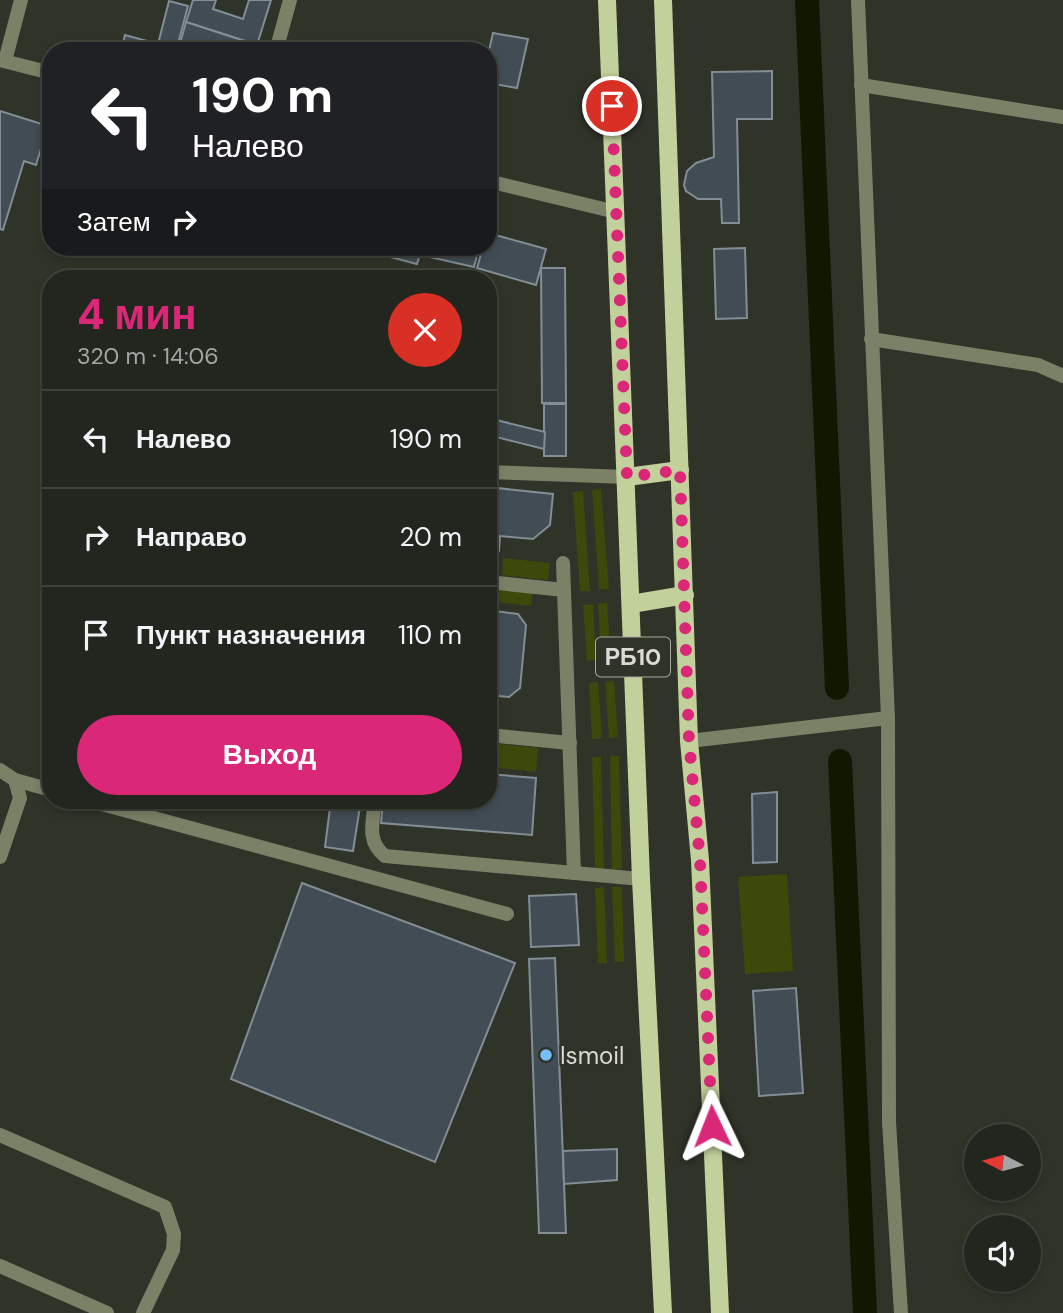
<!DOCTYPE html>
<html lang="ru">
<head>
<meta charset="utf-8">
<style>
	:root { --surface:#23261e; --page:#2f322b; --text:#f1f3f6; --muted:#a3a5a4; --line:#40433c; --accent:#db2777 }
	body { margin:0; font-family:"DM Sans",sans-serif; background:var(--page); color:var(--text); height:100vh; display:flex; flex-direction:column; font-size:26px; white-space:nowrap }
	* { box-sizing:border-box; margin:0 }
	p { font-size:23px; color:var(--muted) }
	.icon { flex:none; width:38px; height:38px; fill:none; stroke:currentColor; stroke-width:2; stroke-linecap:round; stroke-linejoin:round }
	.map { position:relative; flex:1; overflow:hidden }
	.details { position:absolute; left:42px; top:270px; width:455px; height:539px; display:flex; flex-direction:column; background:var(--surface); border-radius:28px; box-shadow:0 4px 10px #0003,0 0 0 2px var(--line) }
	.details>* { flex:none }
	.banner { position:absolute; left:42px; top:42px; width:455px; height:214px; border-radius:28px; box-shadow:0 4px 10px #0003,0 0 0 2px var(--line); background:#202124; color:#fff; overflow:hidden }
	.needle { width:46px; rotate:276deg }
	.controls { position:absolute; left:964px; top:1124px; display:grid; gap:14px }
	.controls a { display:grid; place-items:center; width:77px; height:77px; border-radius:50%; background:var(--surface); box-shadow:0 4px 10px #0003,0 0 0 2px var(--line); font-size:35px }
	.pin { position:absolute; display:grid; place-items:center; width:60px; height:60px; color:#fff; margin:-30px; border:4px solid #fff; border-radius:50%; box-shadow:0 2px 7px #0007 }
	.me { position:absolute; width:77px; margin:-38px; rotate:358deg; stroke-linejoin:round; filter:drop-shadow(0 0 5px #0008) }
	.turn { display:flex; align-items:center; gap:24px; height:147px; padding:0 35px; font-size:32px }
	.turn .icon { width:91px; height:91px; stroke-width:2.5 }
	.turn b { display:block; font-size:49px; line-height:60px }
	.then { display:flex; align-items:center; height:66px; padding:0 35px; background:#0003; gap:14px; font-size:26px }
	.round { display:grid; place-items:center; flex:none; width:74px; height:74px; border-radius:37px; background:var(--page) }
	.headline { display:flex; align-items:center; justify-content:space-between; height:119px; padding:0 35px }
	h1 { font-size:42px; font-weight:800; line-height:52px; color:var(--accent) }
	.primary-button { display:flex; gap:14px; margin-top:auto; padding:14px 35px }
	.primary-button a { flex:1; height:80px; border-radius:42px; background:var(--accent); color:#fff; font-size:28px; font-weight:800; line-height:80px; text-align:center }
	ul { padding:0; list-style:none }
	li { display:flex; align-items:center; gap:21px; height:98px; padding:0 35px; border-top:2px solid var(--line) }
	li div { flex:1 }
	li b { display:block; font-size:26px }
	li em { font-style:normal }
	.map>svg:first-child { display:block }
</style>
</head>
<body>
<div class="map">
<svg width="1063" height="1313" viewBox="0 0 1063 1313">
	<rect width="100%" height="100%" fill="#2f3328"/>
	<!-- green -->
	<g fill="#3d490b">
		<polygon points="601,489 609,589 599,589 592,490"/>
		<polygon points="583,491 590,591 580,591 573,492"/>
		<polygon points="503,558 550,563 548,580 502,575"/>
		<polygon points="488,586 533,591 531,606 488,601"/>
		<polygon points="598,603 607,603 611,659 601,660"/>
		<polygon points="593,604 596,660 587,661 583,605"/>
		<polygon points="614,681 618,737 609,738 605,682"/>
		<polygon points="598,682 602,738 592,739 589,683"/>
		<polygon points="489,743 538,748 536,772 488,767"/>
		<polygon points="610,756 619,756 622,869 612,869"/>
		<polygon points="592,757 601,757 604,870 595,870"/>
		<polygon points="787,874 793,971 745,974 738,877"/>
		<polygon points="604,887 607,963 598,963 595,888"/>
		<polygon points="612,887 622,887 624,962 615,962"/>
	</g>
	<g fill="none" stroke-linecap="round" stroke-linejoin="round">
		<!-- canal -->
		<g stroke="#121800" stroke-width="24">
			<polyline points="807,0 837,688"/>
			<polyline points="840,761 865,1313"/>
		</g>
	</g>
	<!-- building -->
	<g fill="#424c54" stroke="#828d96" stroke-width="2">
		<polygon points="193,0 216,0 213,9 243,19 249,0 271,0 257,45 186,22"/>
		<polygon points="169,1 188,6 176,51 121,51 125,35 158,44"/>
		<polygon points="186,22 257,45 255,51 178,51"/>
		<polygon points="493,33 528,39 517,88 488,83 488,55"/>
		<polygon points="772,71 772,119 737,119 739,223 722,223 721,199 698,199 686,191 684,185 687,171 696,163 714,157 712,72"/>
		<polygon points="0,111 48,126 36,165 24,161 3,230 0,229"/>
		<polygon points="488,233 546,249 536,285 477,268 483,247 488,247"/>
		<polygon points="352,247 422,247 417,264"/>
		<polygon points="423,247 479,247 474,267 421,255"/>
		<polygon points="745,248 747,318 716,319 714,249"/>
		<polygon points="541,268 565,268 566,403 542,403"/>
		<rect x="544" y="404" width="22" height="52"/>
		<polygon points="488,418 545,432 544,449 488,435"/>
		<polygon points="488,487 553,494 550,525 533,539 500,536 499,551 488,550"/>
		<polygon points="488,610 518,614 526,625 520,688 509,697 488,695"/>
		<polygon points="488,774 536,778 532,835 381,823 383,800 488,800"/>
		<polygon points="777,792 777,862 753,863 752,794"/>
		<polygon points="331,800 361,800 353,851 325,847"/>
		<polygon points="302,883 515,963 435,1162 231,1079"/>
		<polygon points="576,894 579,945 531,947 529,896"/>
		<polygon points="555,958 566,1233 539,1233 529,959"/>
		<polygon points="796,988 803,1093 759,1096 753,991"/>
		<polygon points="617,1149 617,1180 564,1184 563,1151"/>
	</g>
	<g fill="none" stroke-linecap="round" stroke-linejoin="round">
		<!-- service -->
		<g stroke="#7a8167" stroke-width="14">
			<polyline points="488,472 627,477"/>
			<polyline points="563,563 574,873"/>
			<polyline points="488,582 564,590"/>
			<polyline points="488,735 570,743"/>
			<polyline points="689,741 888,718"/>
			<polyline points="0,770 15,780 20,798 0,857"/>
			<polyline points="15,780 51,790"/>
			<polyline points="87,800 507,914"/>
			<path d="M375,800c-2,21 -9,42 10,56l256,23"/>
			<polyline points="0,1135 165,1207 174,1234 173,1250 143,1313"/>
		</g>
		<!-- minor -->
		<g stroke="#7a8167" stroke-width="14">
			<polyline points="858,0 888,718 889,1122 901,1313"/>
			<polyline points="276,51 290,0"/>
			<polyline points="5,61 21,0"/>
			<polyline points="861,85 1063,117"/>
			<polyline points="871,339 1038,365 1063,376"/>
			<polyline points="0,1266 107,1313"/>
		</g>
		<!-- tertiary -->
		<g stroke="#7a8167" stroke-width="14">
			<polyline points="0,60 51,73"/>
			<polyline points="488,181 616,212"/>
		</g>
		<!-- primary -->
		<g stroke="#c2d19b" stroke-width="18">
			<polyline points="607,0 641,879 663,1313"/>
			<polyline points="663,0 689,741 700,860 720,1313"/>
			<polyline points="627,477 680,470"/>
			<polyline points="631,604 685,595"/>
		</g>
	</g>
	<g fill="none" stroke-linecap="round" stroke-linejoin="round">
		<!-- route -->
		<polyline stroke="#db2777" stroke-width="12" stroke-dasharray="0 21.6" points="612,106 627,477 680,470 689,741 700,860 712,1126"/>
	</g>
	<!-- markers -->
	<circle fill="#78bff7" stroke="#2f3328" stroke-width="2.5" cx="546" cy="1055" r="7"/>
	<g text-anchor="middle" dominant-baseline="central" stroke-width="5" stroke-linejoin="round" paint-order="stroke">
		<!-- shield labels -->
		<rect fill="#2f3328" stroke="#a6a9a0" stroke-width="2" x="596" y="637.5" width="74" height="39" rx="5"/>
		<g font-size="23" font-weight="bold" fill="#d9dbd4">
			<text x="633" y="657">РБ10</text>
		</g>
		<!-- poi labels -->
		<g font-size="24" fill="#d9dbd4" stroke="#2f3328" text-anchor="start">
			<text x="560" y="1055">Ismoil</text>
		</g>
	</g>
</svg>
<div class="controls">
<a><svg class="needle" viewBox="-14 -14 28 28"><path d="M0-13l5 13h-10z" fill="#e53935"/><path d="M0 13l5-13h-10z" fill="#a3a5a4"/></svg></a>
<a><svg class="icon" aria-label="sound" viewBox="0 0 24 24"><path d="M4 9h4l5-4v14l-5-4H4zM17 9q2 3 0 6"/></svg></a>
</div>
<div class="pin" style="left:612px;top:106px;background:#d93025"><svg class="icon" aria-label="arrive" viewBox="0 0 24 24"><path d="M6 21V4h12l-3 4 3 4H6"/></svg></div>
<svg class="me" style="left:712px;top:1126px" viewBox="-20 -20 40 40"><path d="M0-17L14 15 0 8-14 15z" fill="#db2777" stroke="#fff" stroke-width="4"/></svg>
<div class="banner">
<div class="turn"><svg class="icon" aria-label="left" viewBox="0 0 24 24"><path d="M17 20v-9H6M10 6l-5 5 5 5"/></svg><div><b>190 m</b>Налево</div></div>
<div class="then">Затем<svg class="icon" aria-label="right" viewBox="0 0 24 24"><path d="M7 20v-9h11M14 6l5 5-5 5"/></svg></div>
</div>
<section class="details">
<div class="headline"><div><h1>4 мин</h1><p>320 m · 14:06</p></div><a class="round" style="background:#d93025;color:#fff"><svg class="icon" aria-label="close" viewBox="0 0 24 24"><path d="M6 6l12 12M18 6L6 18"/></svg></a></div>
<ul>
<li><svg class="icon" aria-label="left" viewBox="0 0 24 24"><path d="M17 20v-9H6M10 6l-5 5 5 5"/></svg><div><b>Налево</b></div><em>190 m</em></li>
<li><svg class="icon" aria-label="right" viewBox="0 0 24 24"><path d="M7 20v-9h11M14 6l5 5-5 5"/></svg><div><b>Направо</b></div><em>20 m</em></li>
<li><svg class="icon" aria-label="arrive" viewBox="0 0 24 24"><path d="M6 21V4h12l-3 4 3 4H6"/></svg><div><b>Пункт назначения</b></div><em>110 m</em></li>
</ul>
<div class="primary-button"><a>Выход</a></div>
</section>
</div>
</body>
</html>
